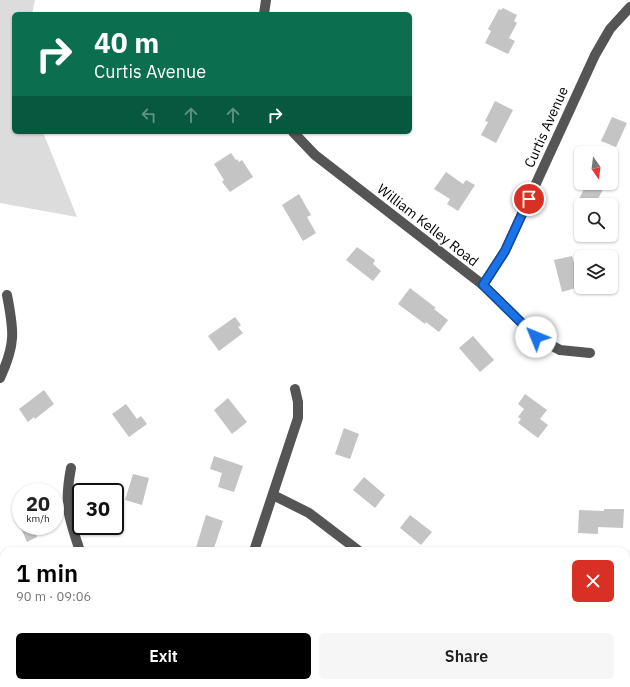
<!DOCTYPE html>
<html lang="en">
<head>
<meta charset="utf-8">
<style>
	:root { --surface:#fff; --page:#f6f6f6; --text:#222; --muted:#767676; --accent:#000 }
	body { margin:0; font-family:"IBM Plex Sans",sans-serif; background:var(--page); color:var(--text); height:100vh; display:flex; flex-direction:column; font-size:15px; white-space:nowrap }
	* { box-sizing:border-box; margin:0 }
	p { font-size:13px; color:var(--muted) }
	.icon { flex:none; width:22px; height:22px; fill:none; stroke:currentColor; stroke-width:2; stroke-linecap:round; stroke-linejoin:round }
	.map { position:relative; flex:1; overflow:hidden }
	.panel { position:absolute; left:0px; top:547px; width:630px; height:140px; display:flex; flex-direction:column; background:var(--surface); border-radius:12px 12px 0 0; box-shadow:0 1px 3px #0004 }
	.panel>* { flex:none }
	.banner { position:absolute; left:12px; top:12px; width:400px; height:122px; border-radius:6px; box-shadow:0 1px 3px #0004; background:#0b6e4f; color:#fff; overflow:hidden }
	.needle { width:26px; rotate:166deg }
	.buttons { position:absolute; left:574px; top:146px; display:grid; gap:8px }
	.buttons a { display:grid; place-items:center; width:44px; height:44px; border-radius:6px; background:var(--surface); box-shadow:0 1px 3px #0004; font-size:20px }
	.speed { position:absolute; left:12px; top:483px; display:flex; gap:8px; font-size:20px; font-weight:700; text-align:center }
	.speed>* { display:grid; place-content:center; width:52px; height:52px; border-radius:50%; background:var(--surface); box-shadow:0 1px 3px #0004; line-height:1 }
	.speed small { font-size:10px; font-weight:400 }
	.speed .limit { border:2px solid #111; border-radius:6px; background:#fff; color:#111 }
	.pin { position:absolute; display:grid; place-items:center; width:34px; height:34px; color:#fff; margin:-17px; border:2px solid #fff; border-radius:50%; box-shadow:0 1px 4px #0007 }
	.me { position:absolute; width:44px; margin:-22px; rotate:315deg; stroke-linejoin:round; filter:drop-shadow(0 0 3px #0008) }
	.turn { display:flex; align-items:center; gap:14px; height:84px; padding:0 16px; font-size:18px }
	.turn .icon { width:52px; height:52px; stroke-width:2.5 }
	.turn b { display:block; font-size:28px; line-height:34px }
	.lanes { display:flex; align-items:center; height:38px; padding:0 16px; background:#0003; justify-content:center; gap:20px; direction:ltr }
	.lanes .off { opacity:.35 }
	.round { display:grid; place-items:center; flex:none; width:42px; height:42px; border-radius:6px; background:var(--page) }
	.headline { display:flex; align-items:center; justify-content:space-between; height:68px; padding:0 16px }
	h1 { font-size:24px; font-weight:600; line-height:30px; color:var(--accent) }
	.button { display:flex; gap:8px; margin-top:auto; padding:8px 16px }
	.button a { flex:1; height:46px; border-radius:6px; background:var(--accent); color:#fff; font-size:16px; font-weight:600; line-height:46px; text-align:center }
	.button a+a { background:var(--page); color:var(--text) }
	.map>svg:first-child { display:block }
</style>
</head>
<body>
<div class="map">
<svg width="630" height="687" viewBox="0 0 630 687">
	<rect width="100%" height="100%" fill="#fff"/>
	<!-- green -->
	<polygon fill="#dcdcdc" points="0,0 35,0 32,14 14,14 14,132 43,132 77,217 0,203"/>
	<!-- building -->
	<g fill="#c4c4c4">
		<polygon points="503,8 517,15 514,21 517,23 509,38 515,41 508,54 485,43 491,31 488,29 499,9 501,10"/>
		<polygon points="495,101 513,110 496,143 481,135 488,122 485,121"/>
		<polygon points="612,117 627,123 616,147 601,141"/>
		<polygon points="231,153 236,160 237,159 239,162 242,160 253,177 230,192 222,182 224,180 214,164"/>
		<polygon points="446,172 463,184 466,180 475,185 458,211 447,204 450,199 434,189"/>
		<polygon points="587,183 606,183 595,205 576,205"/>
		<polygon points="299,194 311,215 307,217 316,233 303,241 282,205"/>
		<polygon points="357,247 375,260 373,264 381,271 373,281 346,260"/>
		<polygon points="572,256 575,266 579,265 581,273 581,277 577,278 579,287 562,292 554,260"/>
		<polygon points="410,288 436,308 434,309 448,320 439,332 426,322 425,324 398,304"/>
		<polygon points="235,317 241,325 238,327 243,333 219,351 208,336"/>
		<polygon points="473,336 494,360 480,372 459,348"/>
		<polygon points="44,390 54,404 35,419 34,417 28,422 19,409"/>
		<polygon points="525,394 547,410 540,419 548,425 538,438 518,423 521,419 518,417 524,409 518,404"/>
		<polygon points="228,398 247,422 232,434 214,410"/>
		<polygon points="126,404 137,419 141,416 147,424 129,437 112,414"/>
		<polygon points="344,428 359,434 350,459 335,454"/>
		<polygon points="214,456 243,466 234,492 218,487 222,473 210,469"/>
		<polygon points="133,474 149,478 142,505 125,500"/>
		<polygon points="364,477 385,495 375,508 353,490"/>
		<polygon points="604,509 624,509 623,528 598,527 598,534 578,533 579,510 604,511"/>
		<polygon points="206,515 223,521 213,551 195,551"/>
		<polygon points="410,515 432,532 421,545 400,528"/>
		<polygon points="20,526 33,526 37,537 27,542"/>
	</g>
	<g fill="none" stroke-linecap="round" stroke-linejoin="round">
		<!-- minor -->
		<g stroke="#555" stroke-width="10">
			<polyline points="264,14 266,0"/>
			<polyline points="293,132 315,155 483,285 536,337 560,350 590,353"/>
			<polyline points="483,285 505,251 595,55 610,29 630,7"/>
			<path d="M0,378c16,-34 14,-47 7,-83"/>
			<path d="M71,468c-7,37 -3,48 9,83"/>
			<polyline points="273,495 309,513 359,551"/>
			<polyline points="254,551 298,418 298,402 295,389"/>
			<polyline points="523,683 528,687"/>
			<polyline points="209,687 210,683"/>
			<polyline points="567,687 571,683"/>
		</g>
	</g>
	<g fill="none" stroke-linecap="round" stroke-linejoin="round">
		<defs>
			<polyline id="route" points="529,199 505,251 483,285 536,337"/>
		</defs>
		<!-- route casing -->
		<use href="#route" stroke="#114b97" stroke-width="10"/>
		<!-- route -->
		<use href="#route" stroke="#1a73e8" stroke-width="7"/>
	</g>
	<g text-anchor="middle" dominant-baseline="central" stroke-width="3" stroke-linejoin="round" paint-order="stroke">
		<!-- street labels -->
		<g font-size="14" fill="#000" stroke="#fff">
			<text transform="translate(546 127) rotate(-66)">Curtis Avenue</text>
			<text transform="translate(428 225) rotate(38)">William Kelley Road</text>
		</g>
	</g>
</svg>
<div class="buttons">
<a><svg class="needle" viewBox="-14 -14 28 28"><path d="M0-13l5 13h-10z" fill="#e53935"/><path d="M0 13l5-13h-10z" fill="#767676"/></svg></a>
<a><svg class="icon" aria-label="search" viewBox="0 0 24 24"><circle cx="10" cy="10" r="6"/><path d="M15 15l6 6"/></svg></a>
<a><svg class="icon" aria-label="layers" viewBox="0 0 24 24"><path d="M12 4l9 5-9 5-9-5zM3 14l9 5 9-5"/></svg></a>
</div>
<div class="speed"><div>20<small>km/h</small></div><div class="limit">30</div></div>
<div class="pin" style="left:529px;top:199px;background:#d93025"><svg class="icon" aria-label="arrive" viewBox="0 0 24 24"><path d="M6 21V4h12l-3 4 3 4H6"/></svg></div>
<svg class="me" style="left:536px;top:337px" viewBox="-20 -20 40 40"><circle r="19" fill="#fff"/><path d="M0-13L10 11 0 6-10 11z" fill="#1a73e8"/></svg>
<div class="banner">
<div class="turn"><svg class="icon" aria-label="right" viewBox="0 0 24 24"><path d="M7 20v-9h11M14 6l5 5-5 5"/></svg><div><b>40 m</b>Curtis Avenue</div></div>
<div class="lanes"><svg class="icon off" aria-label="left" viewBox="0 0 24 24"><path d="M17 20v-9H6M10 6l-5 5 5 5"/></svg><svg class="icon off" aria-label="ahead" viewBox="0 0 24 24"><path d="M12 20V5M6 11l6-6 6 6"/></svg><svg class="icon off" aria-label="ahead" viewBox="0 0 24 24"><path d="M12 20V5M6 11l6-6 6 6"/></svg><svg class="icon" aria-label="right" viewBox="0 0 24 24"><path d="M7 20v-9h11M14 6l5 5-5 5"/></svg></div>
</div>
<section class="panel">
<div class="headline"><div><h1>1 min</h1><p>90 m · 09:06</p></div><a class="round" style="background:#d93025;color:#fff"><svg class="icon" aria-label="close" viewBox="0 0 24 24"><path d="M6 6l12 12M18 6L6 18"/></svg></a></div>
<div class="button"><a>Exit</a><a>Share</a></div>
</section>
</div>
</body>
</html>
